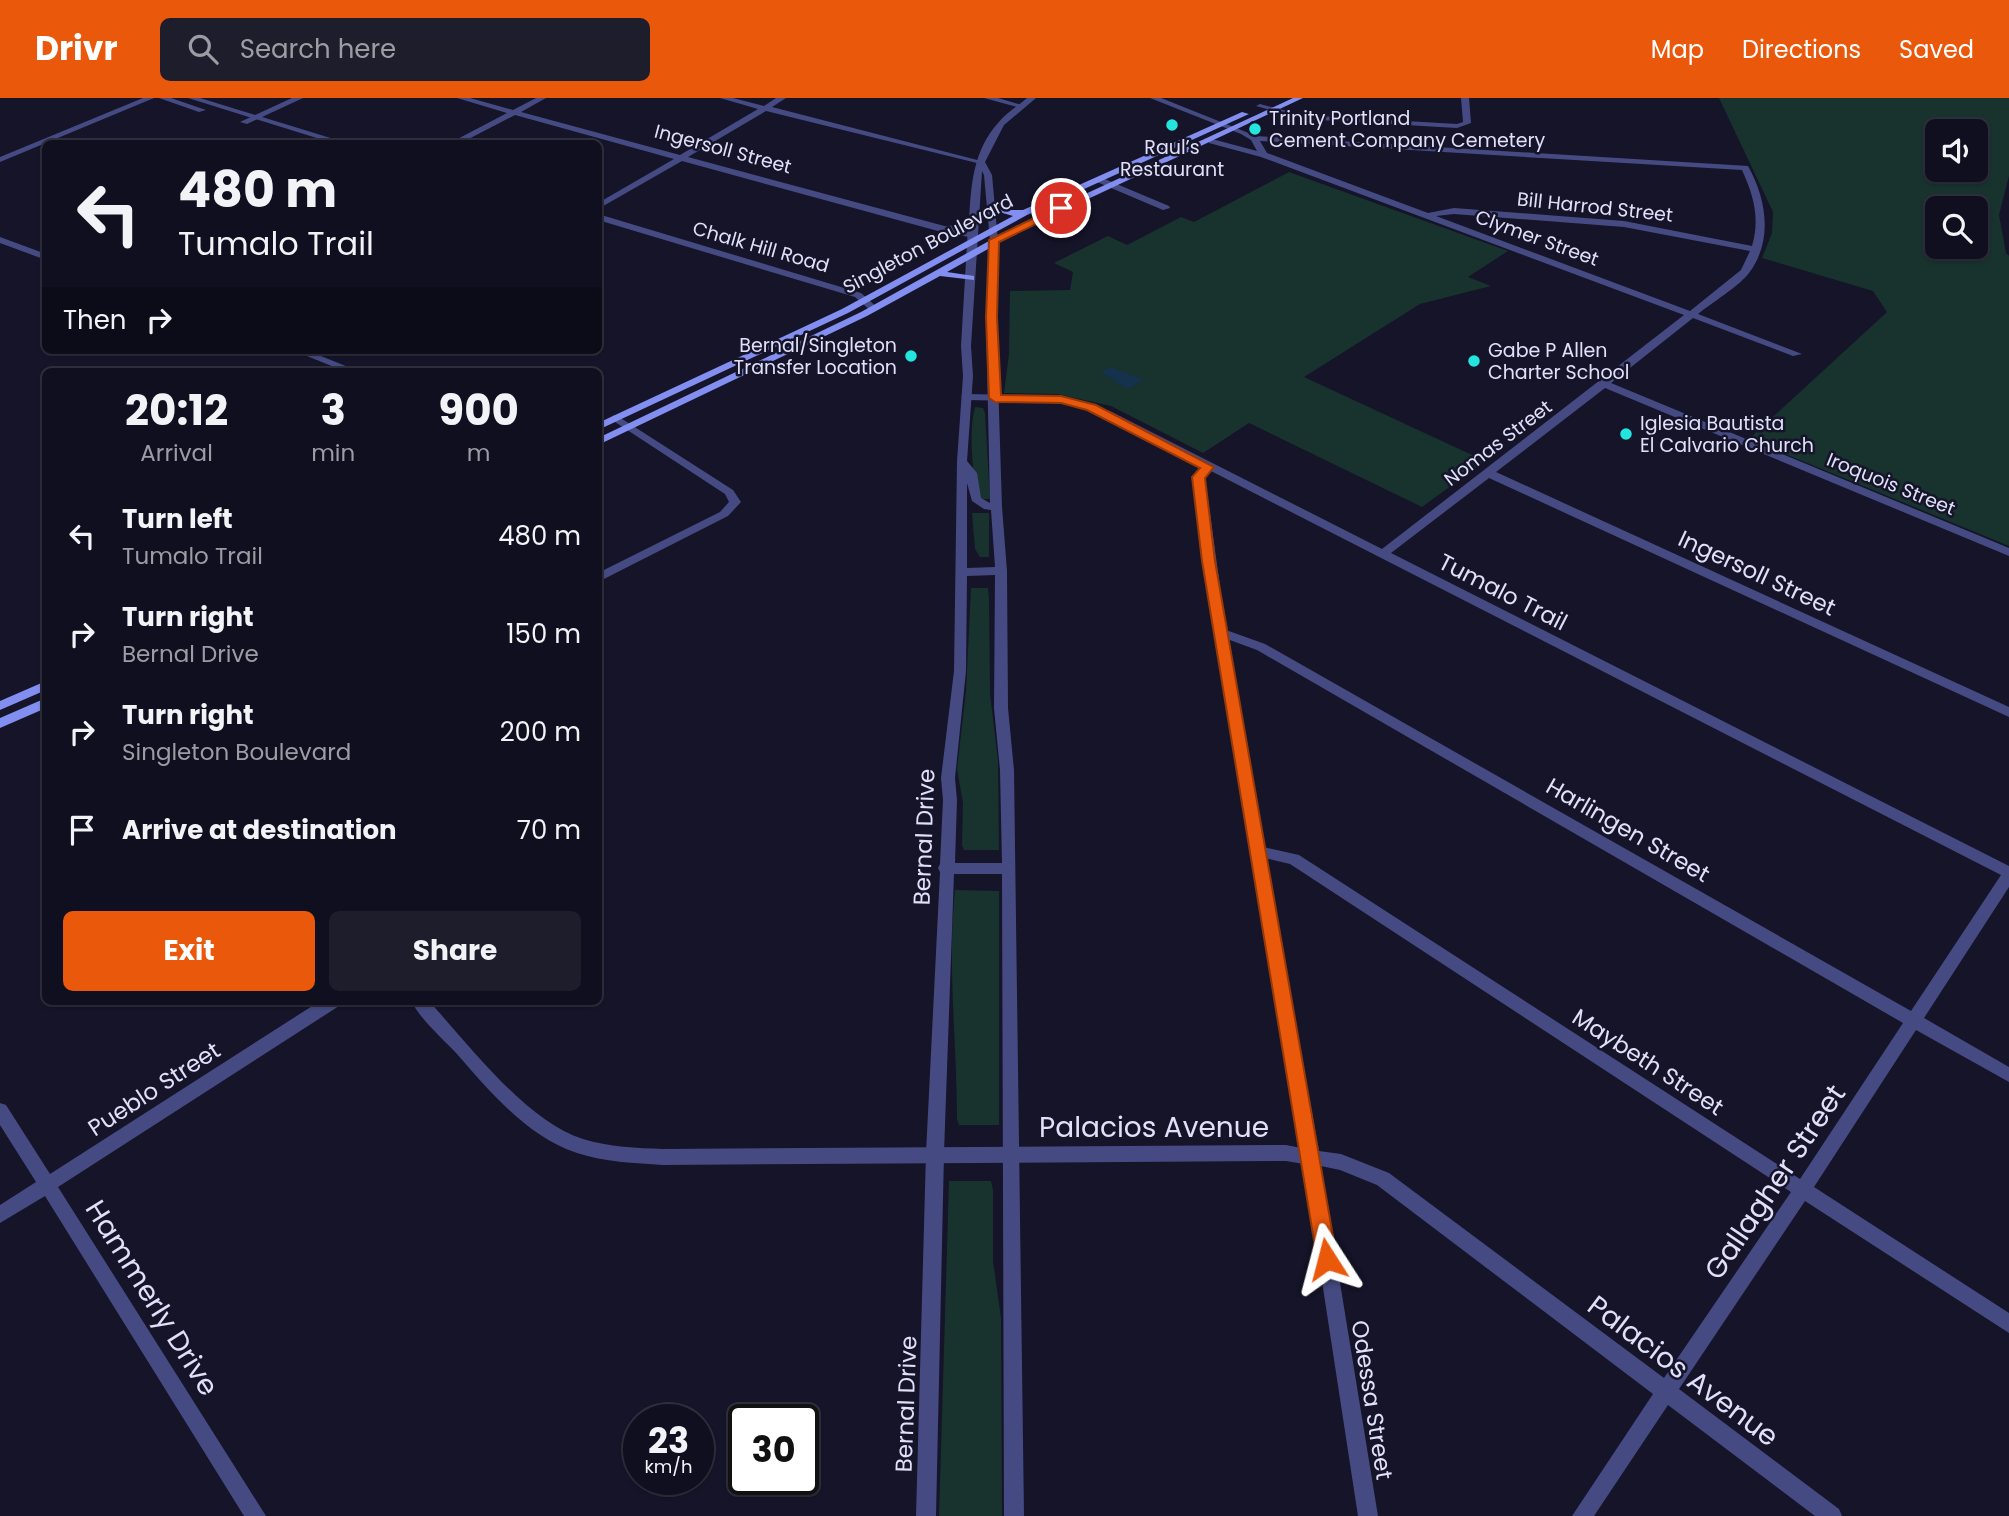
<!DOCTYPE html>
<html lang="en">
<head>
<meta charset="utf-8">
<style>
	:root { --surface:#100f1f; --page:#1e1d2c; --text:#f1f3f6; --muted:#9c9ca4; --line:#302f3d; --accent:#ea580c }
	body { margin:0; font-family:Poppins,sans-serif; background:var(--page); color:var(--text); height:100vh; display:flex; flex-direction:column; font-size:26px; white-space:nowrap }
	* { box-sizing:border-box; margin:0 }
	p { font-size:23px; color:var(--muted) }
	.icon { flex:none; width:38px; height:38px; fill:none; stroke:currentColor; stroke-width:2; stroke-linecap:round; stroke-linejoin:round }
	.map { position:relative; flex:1; overflow:hidden }
	.details { position:absolute; left:42px; top:270px; width:560px; height:637px; display:flex; flex-direction:column; background:var(--surface); border-radius:10px; box-shadow:0 2px 5px #0004,0 0 0 2px var(--line) }
	.details>* { flex:none }
	.top-card { position:absolute; left:42px; top:42px; width:560px; height:214px; border-radius:10px; box-shadow:0 2px 5px #0004,0 0 0 2px var(--line); background:#100f1f; color:var(--text); overflow:hidden }
	.buttons { position:absolute; left:1925px; top:21px; display:grid; gap:14px }
	.buttons a { display:grid; place-items:center; width:63px; height:63px; border-radius:10px; background:var(--surface); box-shadow:0 2px 5px #0004,0 0 0 2px var(--line); font-size:35px }
	.speed { position:absolute; left:623px; top:1306px; display:flex; gap:14px; font-size:35px; font-weight:700; text-align:center }
	.speed>* { display:grid; place-content:center; width:91px; height:91px; border-radius:50%; background:var(--surface); box-shadow:0 2px 5px #0004,0 0 0 2px var(--line); line-height:1 }
	.speed small { font-size:18px; font-weight:400 }
	.speed .limit { border:4px solid #111; border-radius:10px; background:#fff; color:#111 }
	.pin { position:absolute; display:grid; place-items:center; width:60px; height:60px; color:#fff; margin:-30px; border:4px solid #fff; border-radius:50%; box-shadow:0 2px 7px #0007 }
	.me { position:absolute; width:77px; margin:-38px; rotate:351deg; stroke-linejoin:round; filter:drop-shadow(0 0 5px #0008) }
	.turn { display:flex; align-items:center; gap:24px; height:147px; padding:0 21px; font-size:32px }
	.turn .icon { width:91px; height:91px; stroke-width:2.5 }
	.turn b { display:block; font-size:49px; line-height:60px }
	.then { display:flex; align-items:center; height:66px; padding:0 21px; background:#0003; gap:14px; font-size:26px }
	.eta { display:flex; justify-content:space-evenly; align-items:center; height:119px; text-align:center }
	.eta b { font-size:42px; font-weight:700; line-height:49px }
	.action { display:flex; gap:14px; margin-top:auto; padding:14px 21px }
	.action a { flex:1; height:80px; border-radius:10px; background:var(--accent); color:#fff; font-size:28px; font-weight:700; line-height:80px; text-align:center }
	.action a+a { background:var(--page); color:var(--text) }
	ul { padding:0; list-style:none }
	li { display:flex; align-items:center; gap:21px; height:98px; padding:0 21px }
	li div { flex:1 }
	li b { display:block; font-size:26px }
	li em { font-style:normal }
	header { display:flex; align-items:center; gap:42px; box-sizing:border-box; height:98px; padding:0 35px; background:var(--accent); color:#fff }
	header strong { font-size:33px }
	nav { display:flex; gap:38px; margin-inline-start:auto; font-size:24px }
	.search { width:490px; height:63px; background:var(--page); display:flex; align-items:center; gap:18px; box-sizing:border-box; padding:0 24px; border-radius:10px; color:var(--muted); font-size:26px }
	.map>svg:first-child { display:block }
</style>
</head>
<body>
<header>
<strong>Drivr</strong>
<div class="search"><svg class="icon" aria-label="search" viewBox="0 0 24 24"><circle cx="10" cy="10" r="6"/><path d="M15 15l6 6"/></svg>Search here</div>
<nav><a>Map</a><a>Directions</a><a>Saved</a></nav>
</header>
<div class="map">
<svg width="2009" height="1418" viewBox="0 0 2009 1418">
	<rect width="100%" height="100%" fill="#151429"/>
	<!-- green -->
	<g fill="#18322e" fill-rule="evenodd">
		<path d="M1719,0h290v78l-10,39 7,38 3,3v290l-260,-107 138,-127 -14,-21 -111,-33 10,-25 1,-21zM1937,33h39v39h-39zM1937,110h39v39h-39z"/>
		<polygon points="1289,74 1508,153 1468,179 1491,188 1420,206 1304,279 1485,363 1422,409 1249,325 1203,355 1111,308 1057,296 1004,295 1009,256 1010,193 1070,192 1073,174 1054,165 1108,138 1127,147 1181,119 1194,124"/>
		<path d="M975,309l8,1 2,5 5,86h-9c-10,-15 -12,-73 -6,-92z"/>
		<polygon points="972,415 989,415 989,459 980,459 975,451"/>
		<polygon points="971,490 988,490 989,501 990,596 998,662 999,752 964,752 962,747 963,705 957,671 966,593"/>
		<path d="M955,792l44,1v234h-40l-2,-6c0,-76 -10,-152 -2,-229z"/>
		<polygon points="949,1083 991,1083 993,1092 993,1163 1001,1220 1002,1418 939,1418"/>
	</g>
	<!-- water -->
	<polygon fill="#16314b" points="1111,269 1142,281 1144,282 1127,291 1101,274"/>
	<g fill="none" stroke-linecap="round" stroke-linejoin="round">
		<!-- minor -->
		<g fill="#454b82" fill-rule="evenodd">
			<polygon points="143,0 154,0 0,64 0,59"/>
			<polygon points="292,0 303,0 247,26 240,24"/>
			<polygon points="457,0 470,0 513,12 536,0 546,0 521,14 680,57 758,11 720,0 733,0 764,8 776,0 786,0 772,9 985,64 981,66 766,13 688,59 978,137 974,140 938,133 682,63 598,111 598,105 674,61 515,17 459,46 448,46 507,15"/>
			<polygon points="984,0 998,0 1025,8 1021,10"/>
			<path d="M1150,0h11l95,38 492,30c19,34 25,75 1,107 -11,14 -36,29 -51,41l104,40 -9,2 -100,-38 -82,65 398,165v8l-404,-168 -109,84 513,235v10l-520,-239 -98,75 618,313v21l-85,131 85,49v15l-93,-52 -102,157 195,126v20l-204,-132 -126,188 160,120 3,7h-27l-147,-111 -74,111h-22l81,-122 -276,-209 -37,-15 -19,-4 57,350h-20l-54,-352 -18,-3 -623,4c-29,-2 -58,-3 -86,-12 -49,-16 -87,-61 -120,-99 -15,-16 -36,-34 -46,-53h18c39,43 97,120 154,138 26,8 54,9 80,10l623,-4 15,3c-38,-224 -80,-446 -108,-671l9,-10 -100,-52 -42,-13 -94,-2 -5,-3 5,-3 95,2 49,15 272,138 302,-234 -423,-158 -52,-14v-4h3l45,12 -6,-11 -10,-6zM1260,43l482,29c12,26 18,49 10,76l-128,-25 -170,-13 -26,5 -161,-60zM1454,116l170,13 126,24 -9,19 -51,41 -254,-95zM1211,373l790,404 -90,136 -646,-367 -39,-14 -21,-153zM1227,541l30,11 646,373 -103,156 -501,-324 -36,-8zM1265,760l25,6 501,328 -127,186 -275,-205 -48,-19 -22,-3z"/>
			<polygon points="1461,0 1469,0 1471,25 1457,30 1302,21 1256,8 1260,6 1302,17 1457,26 1463,24"/>
			<polygon points="1100,79 1169,108 1170,110 1163,112 1097,84 1096,82"/>
			<polygon points="0,139 46,156 46,162 0,145"/>
			<polygon points="292,252 306,252 358,273 344,273"/>
			<polygon points="616,317 733,392 741,404 728,418 598,484 598,475 720,414 729,404 725,396 612,322 612,318"/>
			<polygon points="320,903 341,903 339,908 58,1089 266,1418 244,1418 45,1098 0,1125 0,1107 36,1084 0,1027 0,1005 6,1007 50,1076"/>
		</g>
		<!-- tertiary -->
		<g fill="#454b82" fill-rule="evenodd">
			<polygon points="159,0 171,0 206,12 199,14"/>
			<polygon points="188,0 200,0 350,46 336,46"/>
			<path d="M1027,0h9l-32,27 -19,37 7,13 6,66 -2,76 6,190 5,64 1,137 6,62 10,746h-20l-2,-642h-48l-10,279 -8,363h-20l10,-363 14,-281 -2,-4 2,-4 3,-64 -2,-22 13,-107 3,-210 6,-85 -2,-30 7,-119 -27,5 -4,-3 32,-8c2,-36 4,-70 29,-98 8,-10 20,-17 29,-25zM982,73l2,4 6,66 -4,76 4,186 -9,-5 -4,-25 -10,-12 6,-85 -2,-30zM967,385l5,18 12,8 7,1 4,57 -28,1zM995,477l-1,133 6,62 2,93h-47l2,-63 -2,-22 11,-107 1,-95z"/>
			<polygon points="598,116 861,195 879,211 871,213 855,199 598,122"/>
		</g>
		<!-- secondary -->
		<g fill="#828ef0" fill-rule="evenodd">
			<polygon points="1293,0 1303,0 1022,132 947,174 974,178 974,182 940,178 867,218 598,347 598,340 861,214 1016,128"/>
			<polygon points="1242,14 1249,16 1027,117 848,215 598,332 598,325 842,211 1013,118 989,111 989,107 1010,112 1023,112"/>
			<polygon points="46,583 46,592 0,612 0,603"/>
			<polygon points="46,600 46,610 0,630 0,620"/>
		</g>
	</g>
	<!-- route -->
	<polygon fill="#ea580c" stroke="#983908" stroke-width="2" points="1061,107 1066,110 1065,112 999,144 997,219 1001,297 1061,298 1096,307 1214,369 1205,380 1215,463 1337,1161 1334,1168 1327,1171 1320,1168 1317,1161 1202,463 1192,379 1200,370 1087,312 1061,305 995,304 989,300 986,219 989,142"/>
	<!-- markers -->
	<g fill="#23e4de" stroke="#151429" stroke-width="2.5">
		<circle cx="1172" cy="27" r="7"/>
		<circle cx="1255" cy="31" r="7"/>
		<circle cx="911" cy="258" r="7"/>
		<circle cx="1474" cy="263" r="7"/>
		<circle cx="1626" cy="336" r="7"/>
	</g>
	<g text-anchor="middle" dominant-baseline="central" stroke-width="5" stroke-linejoin="round" paint-order="stroke">
		<!-- far-poi labels -->
		<g font-size="19" fill="#e0e0fb" stroke="#151429" text-anchor="start">
			<text x="1269" y="20">Trinity Portland<tspan x="1269" dy="22">Cement Company Cemetery</tspan></text>
			<text x="1172" y="49" text-anchor="middle">Raul’s<tspan x="1172" dy="22">Restaurant</tspan></text>
			<text x="897" y="247" text-anchor="end">Bernal/Singleton<tspan x="897" dy="22">Transfer Location</tspan></text>
			<text x="1488" y="252">Gabe P Allen<tspan x="1488" dy="22">Charter School</tspan></text>
			<text x="1640" y="325">Iglesia Bautista<tspan x="1640" dy="22">El Calvario Church</tspan></text>
		</g>
		<!-- far-street labels -->
		<g font-size="19" fill="#e0e0fb" stroke="#151429">
			<text transform="translate(723 51) rotate(15)">Ingersoll Street</text>
			<text transform="translate(1595 109) rotate(6)">Bill Harrod Street</text>
			<text transform="translate(1537 140) rotate(20)">Clymer Street</text>
			<text transform="translate(928 146) rotate(-28)">Singleton Boulevard</text>
			<text transform="translate(761 149) rotate(16)">Chalk Hill Road</text>
			<text transform="translate(1498 345) rotate(-37)">Nomas Street</text>
			<text transform="translate(1891 386) rotate(22)">Iroquois Street</text>
		</g>
		<!-- street labels -->
		<g font-size="23" fill="#e0e0fb" stroke="#151429">
			<text transform="translate(1757 475) rotate(25)">Ingersoll Street</text>
			<text transform="translate(1503 494) rotate(27)">Tumalo Trail</text>
			<text transform="translate(1628 732) rotate(30)">Harlingen Street</text>
			<text transform="translate(924 739) rotate(-88)">Bernal Drive</text>
			<text transform="translate(1648 964) rotate(33)">Maybeth Street</text>
			<text transform="translate(154 991) rotate(-33)">Pueblo Street</text>
			<text transform="translate(1372 1302) rotate(81)">Odessa Street</text>
			<text transform="translate(906 1306) rotate(-88)">Bernal Drive</text>
		</g>
		<!-- near-street labels -->
		<g font-size="28" fill="#e0e0fb" stroke="#151429">
			<text x="1154" y="1029">Palacios Avenue</text>
			<text transform="translate(1775 1084) rotate(-56)">Gallagher Street</text>
			<text transform="translate(152 1200) rotate(58)">Hammerly Drive</text>
			<text transform="translate(1683 1273) rotate(37)">Palacios Avenue</text>
		</g>
	</g>
</svg>
<div class="buttons">
<a><svg class="icon" aria-label="sound" viewBox="0 0 24 24"><path d="M4 9h4l5-4v14l-5-4H4zM17 9q2 3 0 6"/></svg></a>
<a><svg class="icon" aria-label="search" viewBox="0 0 24 24"><circle cx="10" cy="10" r="6"/><path d="M15 15l6 6"/></svg></a>
</div>
<div class="speed"><div>23<small>km/h</small></div><div class="limit">30</div></div>
<div class="pin" style="left:1061px;top:110px;background:#d93025"><svg class="icon" aria-label="arrive" viewBox="0 0 24 24"><path d="M6 21V4h12l-3 4 3 4H6"/></svg></div>
<svg class="me" style="left:1327px;top:1161px" viewBox="-20 -20 40 40"><path d="M0-17L14 15 0 8-14 15z" fill="#ea580c" stroke="#fff" stroke-width="4"/></svg>
<div class="top-card">
<div class="turn"><svg class="icon" aria-label="left" viewBox="0 0 24 24"><path d="M17 20v-9H6M10 6l-5 5 5 5"/></svg><div><b>480 m</b>Tumalo Trail</div></div>
<div class="then">Then<svg class="icon" aria-label="right" viewBox="0 0 24 24"><path d="M7 20v-9h11M14 6l5 5-5 5"/></svg></div>
</div>
<section class="details">
<div class="eta">
<div><b>20:12</b><p>Arrival</p></div>
<div><b>3</b><p>min</p></div>
<div><b>900</b><p>m</p></div>
</div>
<ul>
<li><svg class="icon" aria-label="left" viewBox="0 0 24 24"><path d="M17 20v-9H6M10 6l-5 5 5 5"/></svg><div><b>Turn left</b><p>Tumalo Trail</p></div><em>480 m</em></li>
<li><svg class="icon" aria-label="right" viewBox="0 0 24 24"><path d="M7 20v-9h11M14 6l5 5-5 5"/></svg><div><b>Turn right</b><p>Bernal Drive</p></div><em>150 m</em></li>
<li><svg class="icon" aria-label="right" viewBox="0 0 24 24"><path d="M7 20v-9h11M14 6l5 5-5 5"/></svg><div><b>Turn right</b><p>Singleton Boulevard</p></div><em>200 m</em></li>
<li><svg class="icon" aria-label="arrive" viewBox="0 0 24 24"><path d="M6 21V4h12l-3 4 3 4H6"/></svg><div><b>Arrive at destination</b></div><em>70 m</em></li>
</ul>
<div class="action"><a>Exit</a><a>Share</a></div>
</section>
</div>
</body>
</html>
